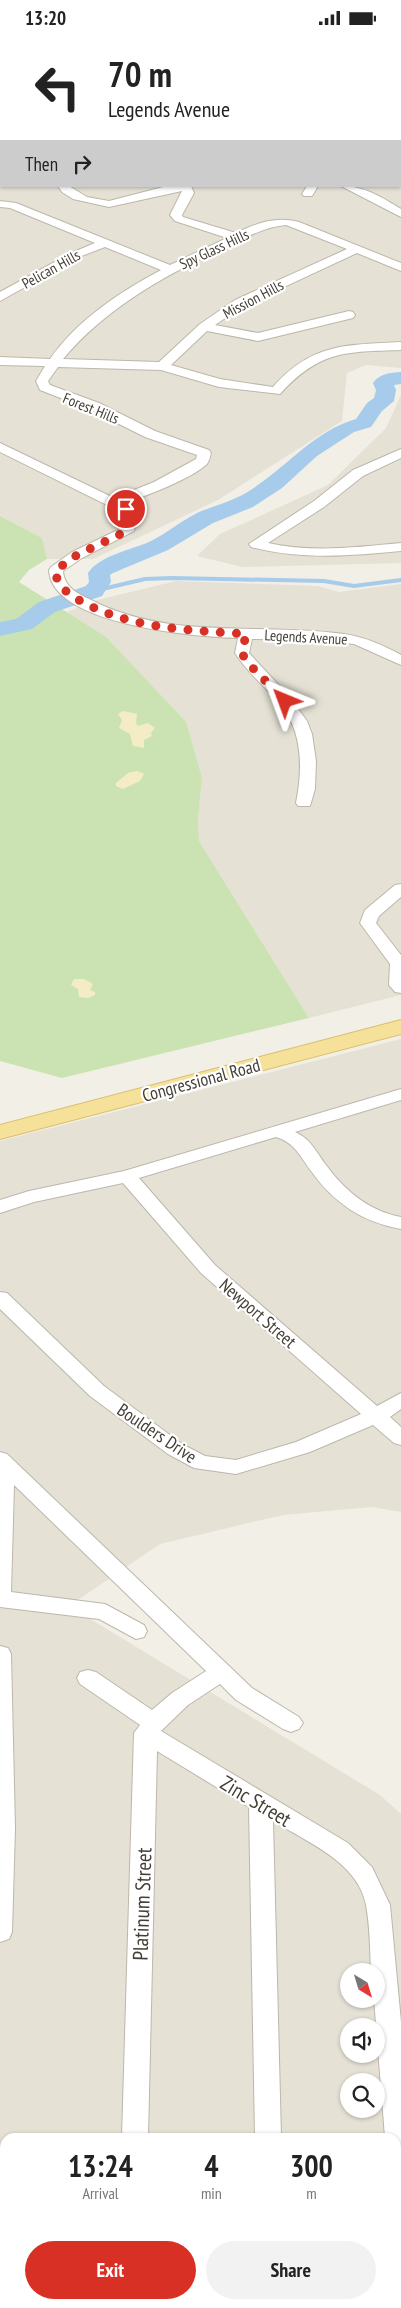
<!DOCTYPE html>
<html lang="en">
<head>
<meta charset="utf-8">
<style>
	:root { --surface:#fff; --page:#f2f2f2; --text:#222; --muted:#767676; --accent:#d93025 }
	body { margin:0; font-family:"PT Sans Narrow",sans-serif; background:var(--page); color:var(--text); height:100vh; display:flex; flex-direction:column; font-size:19px; white-space:nowrap }
	* { box-sizing:border-box; margin:0 }
	p { font-size:16px; color:var(--muted) }
	.icon { flex:none; width:28px; height:28px; fill:none; stroke:currentColor; stroke-width:2; stroke-linecap:round; stroke-linejoin:round }
	.map { position:relative; flex:1; overflow:hidden }
	.details { position:absolute; left:0px; top:2098px; width:401px; height:176px; display:flex; flex-direction:column; background:var(--surface); border-radius:15px 15px 0 0; box-shadow:0 1px 4px #0004 }
	.details>* { flex:none }
	.top-card { position:absolute; left:0px; top:0px; width:401px; height:152px; box-shadow:0 1px 4px #0004; background:#fff; color:var(--text); overflow:hidden }
	.needle { width:32px; rotate:142deg }
	.controls { position:absolute; left:340px; top:1928px; display:grid; gap:10px }
	.controls a { display:grid; place-items:center; width:45px; height:45px; border-radius:50%; background:var(--surface); box-shadow:0 1px 4px #0004; font-size:25px }
	.pin { position:absolute; display:grid; place-items:center; width:42px; height:42px; color:#fff; margin:-21px; border:2px solid #fff; border-radius:50%; box-shadow:0 1px 5px #0007 }
	.me { position:absolute; width:55px; margin:-28px; rotate:316deg; stroke-linejoin:round; filter:drop-shadow(0 0 4px #0008) }
	.turn { display:flex; align-items:center; gap:18px; height:105px; padding:0 25px; font-size:22px }
	.turn .icon { width:65px; height:65px; stroke-width:2.5 }
	.turn b { display:block; font-size:35px; line-height:42px }
	.then { display:flex; align-items:center; height:48px; padding:0 25px; background:#0003; gap:10px; font-size:19px }
	.eta { display:flex; justify-content:space-evenly; align-items:center; height:85px; text-align:center }
	.eta b { font-size:30px; font-weight:800; line-height:35px }
	.button { display:flex; gap:10px; margin-top:auto; padding:10px 25px }
	.button a { flex:1; height:58px; border-radius:30px; background:var(--accent); color:#fff; font-size:20px; font-weight:800; line-height:58px; text-align:center }
	.button a+a { background:var(--page); color:var(--text) }
	.status { display:flex; justify-content:space-between; align-items:center; height:35px; padding:0 25px; background:var(--surface); direction:ltr }
	.status svg { height:14px; fill:currentColor }
	.map>svg:first-child { display:block }
</style>
</head>
<body>
<div class="status"><b>13:20</b><svg viewBox="0 0 49 12"><path d="M0 12V9h3v3zM5 12V6h3v6zM10 12V3h3v9zM15 12V0h3v12zM26 1h20v11H26zM47 4h2v5h-2z"/></svg></div>
<div class="map">
<svg width="401" height="2273" viewBox="0 0 401 2273">
	<rect width="100%" height="100%" fill="#f2efe7"/>
	<!-- residential -->
	<g fill="#e5e1d5" fill-rule="evenodd">
		<polygon points="0,0 395,0 1,1 1,151 400,151 401,19 401,333 366,330 347,338 342,386 218,465 93,524 47,524 42,503 0,481"/>
		<polygon points="401,360 401,528 242,532 197,521 220,499 328,450 386,393"/>
		<polygon points="176,546 318,551 339,557 401,549 401,960 309,983 199,806 198,784 202,743 105,601 67,577 97,565"/>
		<path d="M401,1004v473l-29,-5 -89,8 -123,29 -91,62 311,189 21,19v494h-401v-1167zM349,1936h27v28h-27zM349,1991h27v28h-27zM349,2046h27v28h-27zM5,2102h391v167h-391z"/>
	</g>
	<!-- green -->
	<polygon fill="#cbe3b2" points="0,481 42,503 47,524 29,535 19,547 105,601 186,687 202,743 198,784 199,806 309,983 62,1043 0,1026"/>
	<!-- sand -->
	<g fill="#f4ecc5">
		<polygon points="123,676 137,679 136,688 138,691 148,688 155,693 151,698 152,701 144,705 144,713 133,711 130,699 119,693 122,685 118,679"/>
		<polygon points="137,736 144,739 140,746 123,754 116,751 116,748 128,738"/>
		<polygon points="74,944 84,944 93,949 90,955 95,957 95,960 88,963 79,962 78,954 71,950"/>
	</g>
	<g fill="none" stroke-linecap="round" stroke-linejoin="round">
		<!-- stream -->
		<polyline stroke="#a7cbea" stroke-width="4" points="94,556 145,544 172,543 324,546 354,551 401,545"/>
		<!-- river -->
		<path fill="#a7cbea" fill-rule="evenodd" d="M401,337v12l-7,1 2,5 -2,11 -12,10 -11,16 -17,5 -37,24 -35,32 -29,19 -40,16 -45,27 -55,23 -3,2 1,7 -9,14 -47,16 -23,17 -32,7v-14l16,-3 23,-17 47,-16 3,-4 -1,-9c12,-18 44,-23 63,-32 16,-8 30,-20 46,-28 13,-6 27,-9 39,-15 44,-21 72,-65 120,-79l11,-16 7,-5 2,-8 -3,-7c7,-10 17,-10 28,-11z"/>
		<defs>
			<g id="minor">
				<rect x="190" y="0" width="10" height="1"/>
				<polygon points="260,0 272,0 273,1 261,1"/>
				<rect x="0" y="18" width="1" height="6"/>
				<rect x="400" y="66" width="1" height="8"/>
				<rect x="400" y="89" width="1" height="6"/>
				<path d="M58,151h11l18,11 22,4 58,-15h24l3,7 -12,22 1,2 53,16c21,-10 39,-17 63,-11l102,41v8l-44,-18 -114,53 -28,19 43,8 91,-22 4,1 2,3 -2,3 -95,23 -51,-10 -36,34 49,14 53,8c39,-44 73,-42 128,-45v8c-55,2 -81,0 -121,44l-61,-7 -58,-17 -103,-3 -10,14 2,4 49,18 56,28 54,19 2,3c-1,4 -2,8 -4,11 -16,15 -61,32 -82,39l6,3 6,11 -3,14 -52,27 -19,13c1,16 15,23 28,29 80,41 168,22 253,34 21,3 39,11 57,21v10l-47,-21 -36,-4 -66,-1 -3,14 39,42 19,26 5,13 4,27 -1,28 -5,17h-12l-2,-3c7,-35 7,-73 -18,-102 -15,-16 -31,-29 -43,-48l3,-15c-41,-1 -187,-13 -189,-68l2,-3 21,-15 50,-24 2,-8 -3,-8 -121,-60v-9l114,55 40,-16 42,-23 1,-4 -52,-18 -56,-28 -49,-19 -4,-9 9,-15 -45,-1v-8l50,2c27,-39 70,-67 111,-89l-56,-23 -26,10 -79,44v-9l71,-39 24,-10 -85,-35 -10,-1v-6l16,2 154,62 57,-27 -52,-17 -5,-6 12,-24 -73,16 -36,-8 -11,-7zM286,190l61,24 -112,51 -35,24 -41,38 -96,-3c44,-52 101,-83 162,-112 20,-9 39,-20 61,-22z"/>
				<polygon points="307,151 318,151 312,161 304,161 302,159"/>
				<path d="M341,151c24,0 40,11 60,23v8z"/>
				<path d="M401,414v9l-38,18 -39,31 -56,36c43,10 89,4 133,0v8c-51,5 -100,9 -150,-4l-2,-3 65,-43 39,-31z"/>
				<polygon points="401,849 401,862 379,881 376,888 401,920 401,958 395,957 389,950 390,929 360,888 365,875 395,850"/>
				<path d="M401,1054v11l-106,32c16,7 21,20 31,33 19,26 43,46 75,52v12c-39,-7 -67,-26 -90,-58 -11,-15 -16,-28 -35,-34l-137,41 76,87 162,141 24,-13v16l-11,8 11,10v18l-7,-2 -21,-18 -63,27 -74,22 -42,-6 -26,-14 -78,-58 -90,-87v-17l7,1 97,93 78,58 23,12 31,4 60,-18 65,-28 -160,-141 -78,-90 -89,19 -34,11v-13l29,-9 95,-20z"/>
				<path d="M0,1417l7,2 245,234 47,29 4,6 -4,6 -8,3 -8,-3 -47,-29 -16,-16 -32,21 -27,26 187,112 24,24 18,38 11,117v155l-5,-2v-38h-11l-11,-138h2v-28h-5c-1,-21 -1,-45 -5,-66 -8,-43 -59,-63 -93,-84l8,316h-26l-6,-330 -92,-56 -9,386h-26l12,-404 6,-8 -60,-41 -3,-6 3,-6 8,-2 8,2 56,38 20,-17 34,-22 -192,-186 -3,107 94,12 39,21 3,6 -3,6 -8,2 -37,-20 -99,-12z"/>
				<polygon points="0,1611 8,1613 11,1619 15,1793 12,1897 9,1904 0,1907"/>
				<rect x="119" y="2269" width="28" height="4"/>
				<polygon points="264,2269 292,2269 293,2273 265,2273"/>
			</g>
			<polygon id="major" points="401,985 401,999 0,1104 0,1090"/>
		</defs>
		<!-- minor casing -->
		<use href="#minor" stroke="#bdb7aa" stroke-width="2"/>
		<!-- major casing -->
		<use href="#major" stroke="#dabf6c" stroke-width="2"/>
		<!-- minor -->
		<use href="#minor" fill="#fff" fill-rule="evenodd"/>
		<!-- major -->
		<use href="#major" fill="#f6e19b" fill-rule="evenodd"/>
	</g>
	<g fill="none" stroke-linecap="round" stroke-linejoin="round">
		<!-- route -->
		<path stroke="#d93025" stroke-width="9" stroke-dasharray="0 16.2" d="M126,474c6,8 7,13 1,22l-50,24 -21,15c-1,14 10,22 21,29 52,30 111,31 169,35l-4,19 4,8 39,40"/>
	</g>
	<g text-anchor="middle" dominant-baseline="central" stroke-width="4.5" stroke-linejoin="round" paint-order="stroke">
		<!-- far-street labels -->
		<g font-size="15" fill="#443f36" stroke="#fff">
			<text transform="translate(214 214) rotate(-25)">Spy Glass Hills</text>
			<text transform="translate(51 234) rotate(-29)">Pelican Hills</text>
			<text transform="translate(253 264) rotate(-28)">Mission Hills</text>
			<text transform="translate(91 373) rotate(22)">Forest Hills</text>
			<text transform="translate(306 602) rotate(3)">Legends Avenue</text>
		</g>
		<!-- street labels -->
		<g font-size="18" fill="#443f36" stroke="#fff">
			<text transform="translate(201 1045) rotate(-15)">Congressional Road</text>
			<text transform="translate(258 1278) rotate(41)">Newport Street</text>
			<text transform="translate(157 1398) rotate(34)">Boulders Drive</text>
		</g>
		<!-- near-street labels -->
		<g font-size="21" fill="#443f36" stroke="#fff">
			<text transform="translate(256 1766) rotate(31)">Zinc Street</text>
			<text transform="translate(142 1869) rotate(-88)">Platinum Street</text>
		</g>
	</g>
</svg>
<div class="controls">
<a><svg class="needle" viewBox="-14 -14 28 28"><path d="M0-13l5 13h-10z" fill="#e53935"/><path d="M0 13l5-13h-10z" fill="#767676"/></svg></a>
<a><svg class="icon" aria-label="sound" viewBox="0 0 24 24"><path d="M4 9h4l5-4v14l-5-4H4zM17 9q2 3 0 6"/></svg></a>
<a><svg class="icon" aria-label="search" viewBox="0 0 24 24"><circle cx="10" cy="10" r="6"/><path d="M15 15l6 6"/></svg></a>
</div>
<div class="pin" style="left:126px;top:474px;background:#d93025"><svg class="icon" aria-label="arrive" viewBox="0 0 24 24"><path d="M6 21V4h12l-3 4 3 4H6"/></svg></div>
<svg class="me" style="left:285px;top:666px" viewBox="-20 -20 40 40"><path d="M0-17L14 15 0 8-14 15z" fill="#d93025" stroke="#fff" stroke-width="4"/></svg>
<div class="top-card">
<div class="turn"><svg class="icon" aria-label="left" viewBox="0 0 24 24"><path d="M17 20v-9H6M10 6l-5 5 5 5"/></svg><div><b>70 m</b>Legends Avenue</div></div>
<div class="then">Then<svg class="icon" aria-label="right" viewBox="0 0 24 24"><path d="M7 20v-9h11M14 6l5 5-5 5"/></svg></div>
</div>
<section class="details">
<div class="eta">
<div><b>13:24</b><p>Arrival</p></div>
<div><b>4</b><p>min</p></div>
<div><b>300</b><p>m</p></div>
</div>
<div class="button"><a>Exit</a><a>Share</a></div>
</section>
</div>
</body>
</html>
